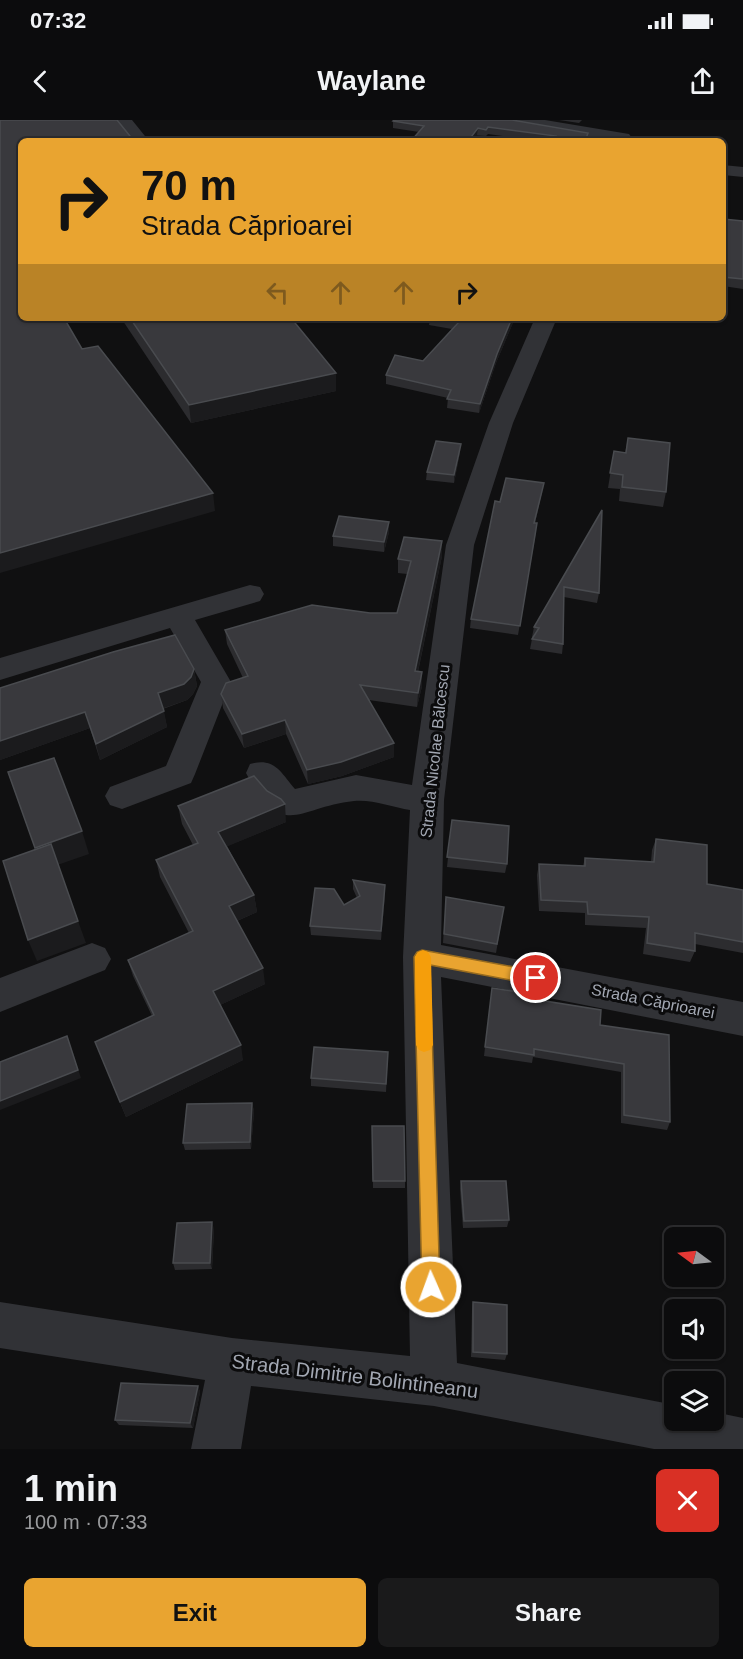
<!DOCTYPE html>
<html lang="en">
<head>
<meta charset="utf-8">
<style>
	:root { --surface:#0c0c0d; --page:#1a1a1b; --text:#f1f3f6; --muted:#9a9b9d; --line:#2c2c2e; --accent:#e9a430 }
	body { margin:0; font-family:Helvetica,sans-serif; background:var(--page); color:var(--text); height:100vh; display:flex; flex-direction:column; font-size:22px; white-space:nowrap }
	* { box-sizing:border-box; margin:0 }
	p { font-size:20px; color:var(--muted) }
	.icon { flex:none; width:33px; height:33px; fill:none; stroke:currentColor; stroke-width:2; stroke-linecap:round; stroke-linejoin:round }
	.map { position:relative; height:1329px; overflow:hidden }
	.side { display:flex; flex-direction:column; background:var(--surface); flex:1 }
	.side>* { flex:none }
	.banner { position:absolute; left:18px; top:18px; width:708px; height:183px; border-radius:9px; box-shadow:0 2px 4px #0004,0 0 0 2px var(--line); background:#e9a430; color:#111; overflow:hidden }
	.needle { width:39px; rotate:285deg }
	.tools { position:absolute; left:664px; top:1107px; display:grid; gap:12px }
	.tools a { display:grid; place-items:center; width:60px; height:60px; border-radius:9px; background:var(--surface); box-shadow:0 2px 4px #0004,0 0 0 2px var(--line); font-size:30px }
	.pin { position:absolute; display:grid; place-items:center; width:51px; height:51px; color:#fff; margin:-26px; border:3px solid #fff; border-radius:50%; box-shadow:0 2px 6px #0007 }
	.me { position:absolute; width:66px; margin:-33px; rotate:358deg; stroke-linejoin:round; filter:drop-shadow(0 0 4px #0008) }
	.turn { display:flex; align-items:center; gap:21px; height:126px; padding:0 24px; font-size:27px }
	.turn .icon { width:78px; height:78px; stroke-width:2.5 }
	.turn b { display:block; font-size:42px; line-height:51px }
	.lanes { display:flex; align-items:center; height:57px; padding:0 24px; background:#0003; justify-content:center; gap:30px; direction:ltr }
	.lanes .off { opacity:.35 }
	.round { display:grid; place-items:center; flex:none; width:63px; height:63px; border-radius:9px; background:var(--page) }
	.headline { display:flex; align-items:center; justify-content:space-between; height:102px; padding:0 24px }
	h1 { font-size:36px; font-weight:700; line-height:45px }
	.action { display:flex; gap:12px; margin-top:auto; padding:12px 24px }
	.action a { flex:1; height:69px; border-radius:9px; background:var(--accent); color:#111; font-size:24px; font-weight:700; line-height:69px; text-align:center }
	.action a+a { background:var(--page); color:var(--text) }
	.status { display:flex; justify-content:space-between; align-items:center; height:42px; padding:0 30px; background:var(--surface); direction:ltr }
	.status svg { height:16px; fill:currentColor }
	header { display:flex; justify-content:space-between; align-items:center; height:78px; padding:0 24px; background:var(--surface); font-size:27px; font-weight:700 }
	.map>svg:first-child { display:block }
</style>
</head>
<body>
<div class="status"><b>07:32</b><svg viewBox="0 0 49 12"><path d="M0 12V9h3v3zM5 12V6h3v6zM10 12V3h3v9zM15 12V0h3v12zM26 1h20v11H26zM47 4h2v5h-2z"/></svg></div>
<header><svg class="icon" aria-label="back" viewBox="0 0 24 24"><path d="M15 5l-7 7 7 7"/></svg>Waylane<svg class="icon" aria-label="share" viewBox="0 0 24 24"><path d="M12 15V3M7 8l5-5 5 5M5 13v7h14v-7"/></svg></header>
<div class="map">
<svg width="743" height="1329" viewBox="0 0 743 1329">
	<rect width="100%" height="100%" fill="#101011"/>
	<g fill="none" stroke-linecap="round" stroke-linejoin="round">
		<!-- minor -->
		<g fill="#313236" fill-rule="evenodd">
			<polygon points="115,0 132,0 149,21 131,21"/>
			<polygon points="506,0 545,0 629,14 632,18 630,21 610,21 508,4"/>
			<polygon points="723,45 743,47 743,57 723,55"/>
			<path d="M535,198h22l-44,105 -39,122 -30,255 -3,145 302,57v34l-302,-59 16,386 218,42v15h39v-8l29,6v31h-89l-220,-43 -183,-20 -10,63h-50l14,-69 -205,-32v-46l232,36 178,18 -7,-399 7,-147c-17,-3 -39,-11 -56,-9 -57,6 -71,41 -108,-28l4,-9c25,-7 31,9 45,25l61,-14 56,10 34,-240 43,-122z"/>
			<polygon points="250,465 260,467 264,474 260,481 195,500 231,562 195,654 191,663 122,689 110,685 105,676 110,667 166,646 201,562 170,508 0,560 0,538"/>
			<polygon points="92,823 105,828 111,839 105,850 0,892 0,858"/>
		</g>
	</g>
	<!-- wall -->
	<g fill="#2c2c2f">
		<polygon points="559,0 582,0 579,3"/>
		<polygon points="393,1 588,13 587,21 539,21 488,14 486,16 419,12 393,8"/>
		<polygon points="723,99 743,101 743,169 723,166"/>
		<polygon points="121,198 291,198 336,271 191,303"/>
		<polygon points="430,198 515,198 496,243 479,293 447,288 448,278 386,264 386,255 423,241 452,209 429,205"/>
		<polygon points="628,318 666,372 663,387 619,381 620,369 608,368 614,331 625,333"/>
		<polygon points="460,332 454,363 426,360 427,352"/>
		<polygon points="542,372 535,403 536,412 518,515 470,508 471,499 500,382"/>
		<polygon points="602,390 599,473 597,483 564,477 563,524 562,534 530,529 532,519 533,517 532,517 534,507"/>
		<polygon points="389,412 384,432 333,426 333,416"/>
		<polygon points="442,436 418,552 422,552 422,566 417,587 369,580 394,637 342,656 308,664 286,614 244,628 223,588 221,574 243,558 227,524 225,510 370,493 397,493 407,454 398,453 398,439"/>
		<polygon points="194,549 197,566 193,574 187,580 163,589 167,607 100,640 90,608 0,640 0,568"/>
		<polygon points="178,686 286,702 227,726 254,775 257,792 237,801 265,864 220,885 243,940 126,997 95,922 152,896 133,856 128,840 189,813 160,757 156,740 193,725 182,704"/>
		<polygon points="452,700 507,744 505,753 447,747"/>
		<polygon points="656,719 707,764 743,770 743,833 695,824 695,831 690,842 643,834 646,808 585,805 585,793 539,791 537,755 539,744 583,746 585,738 651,742 652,730"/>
		<polygon points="353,760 385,775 381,820 311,815 310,806 344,785 357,778 353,769"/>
		<polygon points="446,777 504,787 496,833 443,823"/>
		<polygon points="492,868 539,880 600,905 670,1002 667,1010 621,1003 621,952 533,937 532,943 484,936"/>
		<polygon points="388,932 386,972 311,966 311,958"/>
		<polygon points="252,983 254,991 251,1029 185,1030 183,1023"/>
		<polygon points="372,1006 405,1061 405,1068 373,1068"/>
		<polygon points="461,1061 509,1100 507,1107 463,1108 460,1069"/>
		<polygon points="214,1109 212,1149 175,1150 173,1143"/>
		<polygon points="473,1182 507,1234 505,1240 471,1237 472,1189"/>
		<polygon points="198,1266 200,1272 193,1308 119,1305 115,1300"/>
	</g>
	<!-- shaded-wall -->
	<g fill="#1b1b1d">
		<polygon points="478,8 477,15 473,21 468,21"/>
		<polygon points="512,198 515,198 496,243 479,293 480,284 497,234"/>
		<polygon points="336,253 336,271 191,303 189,285"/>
		<polygon points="461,324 460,332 454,363 454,355"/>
		<polygon points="544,363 542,372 533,412 534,403"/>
		<polygon points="213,373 215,391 0,453 0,433"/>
		<polygon points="389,402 389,412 384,432 384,422"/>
		<polygon points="442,421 442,436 415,565 415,551"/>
		<polygon points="194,549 197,566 193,574 187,580 161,589 158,573"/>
		<polygon points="422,552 422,566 417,587 418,573"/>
		<polygon points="164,591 167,607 100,640 96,624"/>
		<polygon points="85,592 90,608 0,640 0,621"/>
		<polygon points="285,600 286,614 244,628 242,614"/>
		<polygon points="394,623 394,637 342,656 308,664 307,650"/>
		<polygon points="285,684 286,702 221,729 218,712"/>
		<polygon points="82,711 89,734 43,750 35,728"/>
		<polygon points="385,765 385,775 381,820 381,811"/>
		<polygon points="254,775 257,792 232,803 229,786"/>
		<polygon points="78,801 86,823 37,841 28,820"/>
		<polygon points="263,848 265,864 216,887 213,871"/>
		<polygon points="67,916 81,958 0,990 0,981"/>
		<polygon points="241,925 243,940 126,997 120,982"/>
		<polygon points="252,983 254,991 251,1029 250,1022"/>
		<polygon points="212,1102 214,1109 212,1149 210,1143"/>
		<polygon points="198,1266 200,1272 193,1308 190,1303"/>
	</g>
	<!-- building -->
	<g fill="#39393d" stroke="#494b4f" stroke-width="1.5">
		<polygon points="0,0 117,0 134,21 21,21 21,198 64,198 82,229 98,226 213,373 0,433"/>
		<polygon points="394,0 512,0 588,13 585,21 554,21 556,16 488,7 486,10 478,8 468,21 411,21 424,6 393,1"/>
		<polygon points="723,99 743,101 743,159 723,157"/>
		<polygon points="130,198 291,198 336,253 189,285"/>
		<polygon points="439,198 512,198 497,234 480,284 447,279 451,270 386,255 395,235 423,241 459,202"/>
		<polygon points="628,318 670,323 666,372 622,367 623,355 610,353 614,331 626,333"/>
		<polygon points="436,321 461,324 454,355 427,352"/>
		<polygon points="506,358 544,363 534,403 537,403 520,506 471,499 495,381 500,382"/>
		<polygon points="602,390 599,473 564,467 563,524 532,519 539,508 534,507"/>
		<polygon points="339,396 389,402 384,422 333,416"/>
		<polygon points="404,417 442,421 415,551 422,552 418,573 360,565 394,623 341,642 307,650 285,600 242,614 221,574 226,563 248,556 225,510 312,485 370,493 397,493 411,441 398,439"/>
		<polygon points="175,515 194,549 191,557 184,564 158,573 164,591 96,624 85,592 0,621 0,568 113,532"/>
		<polygon points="54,638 82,711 35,728 8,652"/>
		<polygon points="254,656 267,671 281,679 285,684 218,712 254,775 229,786 263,848 213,871 241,925 120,982 95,922 154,895 128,840 193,811 156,740 198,723 178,686"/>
		<polygon points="452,700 509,706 507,744 447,737"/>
		<polygon points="656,719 707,725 707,764 743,770 743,822 695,813 695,831 647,823 649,797 588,794 587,782 541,780 539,744 585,746 585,738 654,742"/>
		<polygon points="51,724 78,801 28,820 3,741"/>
		<polygon points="353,760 385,765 381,811 310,806 315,768 334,769 344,785 360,776"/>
		<polygon points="446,777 504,787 497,824 444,814"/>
		<polygon points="492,868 539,875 539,880 601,890 600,905 669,915 670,1002 624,995 624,944 534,929 534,935 485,927"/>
		<polygon points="67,916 78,950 0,981 0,942"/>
		<polygon points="314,927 388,932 386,964 311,958"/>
		<polygon points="252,983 250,1022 183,1023 187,984"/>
		<polygon points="372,1006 404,1006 405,1061 373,1061"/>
		<polygon points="461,1061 506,1061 509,1100 464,1101"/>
		<polygon points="212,1102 210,1143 173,1143 177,1103"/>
		<polygon points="473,1182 507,1185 507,1234 473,1232"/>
		<polygon points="121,1263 198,1266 190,1303 115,1300"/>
	</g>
	<!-- route -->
	<polygon fill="#e9a430" stroke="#976b1f" stroke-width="1.5" points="422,830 536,851 541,853 543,858 541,863 536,865 430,845 440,1167 438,1174 431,1176 425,1174 422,1167 414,837 417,832"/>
	<!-- slow -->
	<polygon fill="#f59e0b" points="423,830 428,832 431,837 433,925 430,930 424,932 419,930 416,925 415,837 418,832"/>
	<g text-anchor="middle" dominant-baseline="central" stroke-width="6" stroke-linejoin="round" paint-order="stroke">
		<!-- street labels -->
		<g font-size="16" fill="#a2a7b2" stroke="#0b0b0c">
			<text transform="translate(435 631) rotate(-84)">Strada Nicolae Bălcescu</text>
			<text transform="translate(653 881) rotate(11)">Strada Căprioarei</text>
		</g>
		<!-- near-street labels -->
		<g font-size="20" fill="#a2a7b2" stroke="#0b0b0c">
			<text transform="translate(355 1256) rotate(7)">Strada Dimitrie Bolintineanu</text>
		</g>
	</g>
</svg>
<div class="tools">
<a><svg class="needle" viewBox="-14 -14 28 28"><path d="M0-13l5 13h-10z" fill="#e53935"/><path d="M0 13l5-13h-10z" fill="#9a9b9d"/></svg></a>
<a><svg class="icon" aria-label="sound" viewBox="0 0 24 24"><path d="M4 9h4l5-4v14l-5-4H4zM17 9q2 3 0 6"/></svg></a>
<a><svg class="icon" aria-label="layers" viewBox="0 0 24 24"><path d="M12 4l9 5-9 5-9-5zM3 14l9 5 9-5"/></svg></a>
</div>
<div class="pin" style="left:536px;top:858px;background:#d93025"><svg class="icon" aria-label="arrive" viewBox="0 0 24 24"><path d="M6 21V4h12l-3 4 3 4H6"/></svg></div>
<svg class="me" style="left:431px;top:1167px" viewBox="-20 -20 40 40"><circle r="17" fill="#e9a430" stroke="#fff" stroke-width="3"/><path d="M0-11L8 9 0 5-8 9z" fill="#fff"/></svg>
<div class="banner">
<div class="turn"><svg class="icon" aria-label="right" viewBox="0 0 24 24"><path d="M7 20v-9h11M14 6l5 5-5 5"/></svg><div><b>70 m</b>Strada Căprioarei</div></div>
<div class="lanes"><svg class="icon off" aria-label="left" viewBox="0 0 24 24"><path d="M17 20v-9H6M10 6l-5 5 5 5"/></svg><svg class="icon off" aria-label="ahead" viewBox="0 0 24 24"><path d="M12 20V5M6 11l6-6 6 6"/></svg><svg class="icon off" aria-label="ahead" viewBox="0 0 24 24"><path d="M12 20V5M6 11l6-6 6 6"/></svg><svg class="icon" aria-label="right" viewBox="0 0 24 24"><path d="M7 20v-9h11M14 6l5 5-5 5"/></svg></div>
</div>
</div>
<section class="side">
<div class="headline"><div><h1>1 min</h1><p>100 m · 07:33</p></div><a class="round" style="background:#d93025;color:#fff"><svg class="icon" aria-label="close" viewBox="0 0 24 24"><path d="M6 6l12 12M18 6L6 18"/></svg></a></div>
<div class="action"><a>Exit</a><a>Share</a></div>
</section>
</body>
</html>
